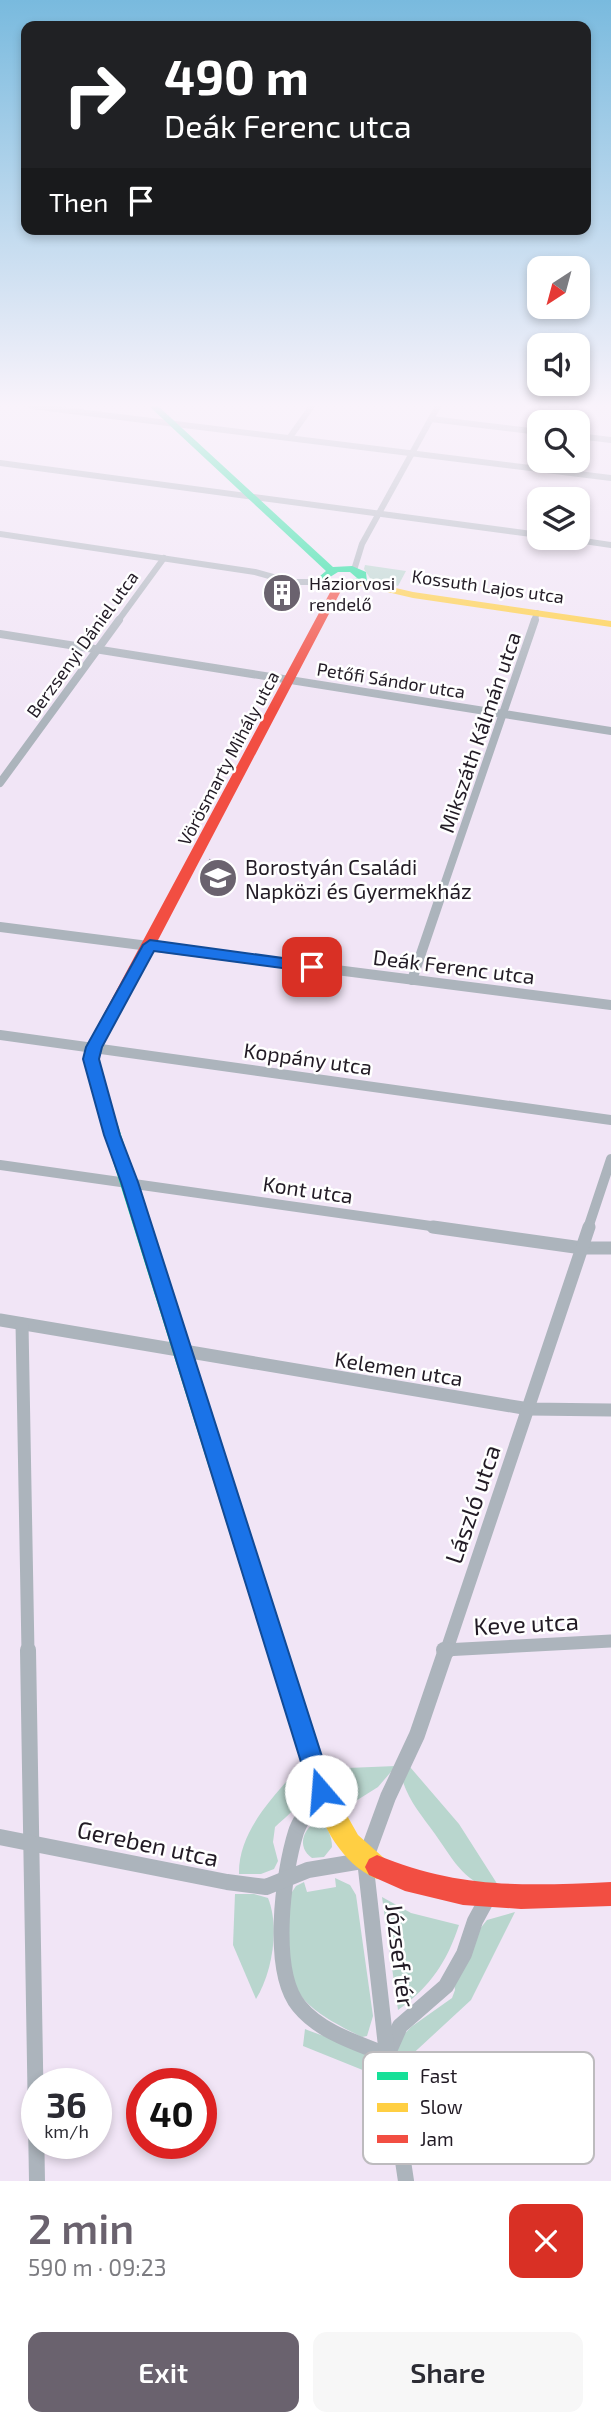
<!DOCTYPE html>
<html lang="en">
<head>
<meta charset="utf-8">
<style>
	:root { --surface:#fff; --page:#f7f7f7; --text:#2b2b33; --muted:#7c7c81; --accent:#6a626e }
	body { margin:0; font-family:"Exo 2",sans-serif; background:var(--page); color:var(--text); height:100vh; display:flex; flex-direction:column; font-size:26px; white-space:nowrap }
	* { box-sizing:border-box; margin:0 }
	p { font-size:23px; color:var(--muted) }
	.icon { flex:none; width:38px; height:38px; fill:none; stroke:currentColor; stroke-width:2; stroke-linecap:round; stroke-linejoin:round }
	.map { position:relative; height:2181px; overflow:hidden }
	.side { display:flex; flex-direction:column; background:var(--surface); flex:1 }
	.side>* { flex:none }
	.hud { position:absolute; left:21px; top:21px; width:570px; height:214px; border-radius:14px; box-shadow:0 4px 10px #0003; background:#202124; color:#fff; overflow:hidden }
	.needle { width:46px; rotate:216deg }
	.buttons { position:absolute; left:527px; top:256px; display:grid; gap:14px }
	.buttons a { display:grid; place-items:center; width:63px; height:63px; border-radius:14px; background:var(--surface); box-shadow:0 4px 10px #0003; font-size:35px }
	.speed { position:absolute; left:21px; top:2068px; display:flex; gap:14px; font-size:35px; font-weight:700; text-align:center }
	.speed>* { display:grid; place-content:center; width:91px; height:91px; border-radius:50%; background:var(--surface); box-shadow:0 4px 10px #0003; line-height:1 }
	.speed small { font-size:18px; font-weight:400 }
	.speed .limit { border:10px solid #d22; background:#fff; color:#111 }
	.pin { position:absolute; display:grid; place-items:center; width:60px; height:60px; color:#fff; margin:-30px; border-radius:14px; box-shadow:0 4px 10px #0006 }
	.me { position:absolute; width:77px; margin:-38px; rotate:342deg; stroke-linejoin:round; filter:drop-shadow(0 0 5px #0008) }
	.turn { display:flex; align-items:center; gap:24px; height:147px; padding:0 28px; font-size:32px }
	.turn .icon { width:91px; height:91px; stroke-width:2.5 }
	.turn b { display:block; font-size:49px; line-height:60px }
	.then { display:flex; align-items:center; height:66px; padding:0 28px; background:#0003; gap:14px; font-size:26px }
	.round { display:grid; place-items:center; flex:none; width:74px; height:74px; border-radius:14px; background:var(--page) }
	.head { display:flex; align-items:center; justify-content:space-between; height:119px; padding:0 28px }
	h1 { font-size:42px; font-weight:600; line-height:52px; color:var(--accent) }
	.cta { display:flex; gap:14px; margin-top:auto; padding:14px 28px }
	.cta a { flex:1; height:80px; border-radius:14px; background:var(--accent); color:#fff; font-size:28px; font-weight:600; line-height:80px; text-align:center }
	.cta a+a { background:var(--page); color:var(--text) }
	.map>svg:first-child { display:block }
</style>
</head>
<body>
<div class="map">
<svg width="611" height="2181" viewBox="0 0 611 2181">
	<rect width="100%" height="100%" fill="#f1e5f6"/>
	<!-- green -->
	<g fill="#b9d6ce">
		<polygon points="365,565 406,571 398,586 372,581 364,569"/>
		<path d="M303,1763c8,35 -3,41 -28,64l-2,15 5,19 -4,8 -13,5h-22c-1,-44 37,-80 64,-111z"/>
		<path d="M396,1766l-18,21 -27,17c-18,-5 -22,-19 -28,-35z"/>
		<path d="M410,1767l49,57 44,69c-40,-11 -46,-28 -68,-59 -12,-17 -25,-31 -32,-52z"/>
		<path d="M319,1821c9,5 13,16 13,26l-8,10 -12,1c-16,-11 -9,-31 7,-37z"/>
		<path d="M335,1878l15,7 6,10 17,121 -6,20 -5,1c-83,-40 -75,-57 -72,-142l6,-9 8,-4 3,10 29,-5z"/>
		<path d="M235,1894h19l14,4c12,30 4,75 -12,101l-23,-54z"/>
		<path d="M382,1897l29,16 48,12c-12,37 -29,62 -61,85z"/>
		<polygon points="515,1912 471,2000 392,2073 395,2044 411,2027 452,1998 455,1990 453,1977 479,1930 487,1920"/>
		<path d="M305,2029c23,10 71,19 75,48l-77,-31z"/>
	</g>
	<g fill="none" stroke-linecap="round" stroke-linejoin="round">
		<!-- street-far4 -->
		<g stroke="#acb4bc" stroke-width="6">
			<polyline points="31,406 611,478"/>
			<polyline points="431,419 539,432"/>
			<polyline points="578,436 611,440"/>
			<polyline points="290,437 312,406"/>
			<polyline points="0,463 539,535"/>
			<polyline points="0,534 255,572 291,582 326,582"/>
			<polyline points="557,537 611,545"/>
			<polyline points="354,570 362,544 438,406"/>
			<polyline points="118,621 164,558"/>
			<polyline points="534,621 537,613"/>
		</g>
		<!-- street-far3 -->
		<g stroke="#acb4bc" stroke-width="8">
			<polyline points="0,634 611,731"/>
			<polyline points="0,783 119,620"/>
			<polyline points="442,891 535,620"/>
		</g>
		<!-- street-far2 -->
		<g stroke="#acb4bc" stroke-width="10">
			<polyline points="0,927 611,1005"/>
			<polyline points="412,980 443,889"/>
			<polyline points="0,1035 611,1120"/>
			<polyline points="0,1165 445,1228"/>
			<polyline points="588,1228 611,1159"/>
		</g>
		<!-- street-far1 -->
		<g stroke="#acb4bc" stroke-width="13">
			<polyline points="433,1227 582,1248 611,1248"/>
			<polyline points="0,1320 529,1409 611,1410"/>
			<polyline points="22,1324 28,1652"/>
			<polyline points="444,1650 611,1641"/>
			<polyline points="446,1652 589,1227"/>
		</g>
		<!-- street -->
		<g stroke="#acb4bc" stroke-width="16">
			<polyline points="28,1650 37,2181"/>
			<polyline points="444,1650 448,1650"/>
			<path d="M321,1791c-9,13 -20,26 -25,41 -13,41 -26,139 3,174 21,26 58,37 88,49"/>
			<polyline points="0,1837 227,1882 266,1887 308,1870 362,1861"/>
			<polyline points="388,2053 400,2026 446,1986 464,1954 475,1921 487,1899"/>
			<polyline points="406,2181 387,2055 365,1860 388,1797 417,1735 446,1650"/>
		</g>
		<!-- fast -->
		<g fill="#16e098" fill-rule="evenodd">
			<path d="M149,406h9l175,161 19,-1 14,6 1,10 -22,8 -23,-6 -2,-8 6,-5zM338,572h12l7,6 -13,6 -13,-4 -1,-3z"/>
			<polygon points="104,1101 110,1103 112,1107 229,1468 226,1475 219,1477 212,1475 209,1468 96,1107 98,1103"/>
		</g>
		<!-- slow -->
		<g fill="#ffcf43" fill-rule="evenodd">
			<polygon points="361,580 413,592 611,621 611,627 413,598 357,585 357,581"/>
			<path d="M219,1459l7,2 3,7 103,321 26,46 27,24 4,8 -4,8 -8,4c-37,-16 -53,-53 -67,-88l-101,-323 3,-7z"/>
		</g>
		<!-- jam -->
		<g fill="#f24e42" fill-rule="evenodd">
			<polygon points="334,585 343,587 102,1047 99,1059 112,1107 110,1111 98,1111 83,1059 86,1047"/>
			<path d="M377,1855c81,34 148,31 234,27v24l-90,3 -58,-4 -58,-14 -36,-16 -4,-8 4,-8z"/>
		</g>
	</g>
	<!-- wall -->
	<polygon fill="#b8afc2" points="205,871 223,872 218,882 205,880"/>
	<!-- shaded-wall -->
	<polygon fill="#968f9e" points="222,863 223,872 218,882 217,873"/>
	<!-- building -->
	<polygon fill="#d6cce2" stroke="#968f9e" stroke-width="2" points="210,860 222,863 217,873 205,871"/>
	<!-- sky -->
	<linearGradient id="sky" x2="0" y2="1"><stop stop-color="#79bade"/><stop offset="0.57" stop-color="#f9f3fb"/><stop offset="1" stop-color="#f9f3fb" stop-opacity="0"/></linearGradient>
	<rect width="611" height="711" fill="url(#sky)"/>
	<!-- route -->
	<polygon fill="#1a73e8" stroke="#114b97" stroke-width="2" points="150,940 312,962 319,967 312,972 154,951 102,1047 99,1059 120,1135 138,1182 333,1791 330,1799 321,1802 313,1799 310,1791 121,1182 104,1135 83,1059 86,1047 143,945"/>
	<!-- icons -->
	<defs>
		<symbol id="building-disc" viewBox="-11 -11 22 22"><circle r="9.5" fill="#6a626e" stroke="#fff"/><path d="M-4-6H4V6H1V3H-1V6H-4ZM-2.5-4.3h1.7v1.8h-1.7ZM.8-4.3h1.7v1.8H.8ZM-2.5-1h1.7V.8h-1.7ZM.8-1h1.7V.8H.8Z" fill="#fff"/></symbol>
		<symbol id="school-disc" viewBox="-11 -11 22 22"><circle r="9.5" fill="#6a626e" stroke="#fff"/><path d="M0-5L7-2L0 1L-7-2ZM-4 1L0 2.5L4 1V4Q0 6-4 4Z" fill="#fff"/></symbol>
	</defs>
	<g fill-rule="evenodd">
		<use href="#building-disc" x="260" y="571" width="44" height="44"/>
		<use href="#school-disc" x="196" y="856" width="44" height="44"/>
	</g>
	<g text-anchor="middle" dominant-baseline="central" stroke-width="5" stroke-linejoin="round" paint-order="stroke">
		<!-- far-poi labels -->
		<g font-size="18" fill="#221b25" stroke="#fff" text-anchor="start">
			<text x="309" y="583">Háziorvosi<tspan x="309" dy="21">rendelő</tspan></text>
		</g>
		<!-- far-street labels -->
		<g font-size="18" fill="#221b25" stroke="#fff">
			<text transform="translate(488 586) rotate(8)">Kossuth Lajos utca</text>
			<text transform="translate(82 644) rotate(-54)">Berzsenyi Dániel utca</text>
			<text transform="translate(391 680) rotate(9)">Petőfi Sándor utca</text>
			<text transform="translate(228 758) rotate(-62)">Vörösmarty Mihály utca</text>
		</g>
		<!-- street labels -->
		<g font-size="21" fill="#221b25" stroke="#fff">
			<text transform="translate(479 732) rotate(-71)">Mikszáth Kálmán utca</text>
			<text transform="translate(454 966) rotate(7)">Deák Ferenc utca</text>
			<text transform="translate(308 1058) rotate(8)">Koppány utca</text>
			<text transform="translate(308 1189) rotate(8)">Kont utca</text>
			<text transform="translate(399 1368) rotate(9)">Kelemen utca</text>
		</g>
		<!-- poi labels -->
		<g font-size="21" fill="#221b25" stroke="#fff" text-anchor="start">
			<text x="245" y="866">Borostyán Családi<tspan x="245" dy="24">Napközi és Gyermekház</tspan></text>
		</g>
		<!-- near-street labels -->
		<g font-size="24" fill="#221b25" stroke="#fff">
			<text transform="translate(472 1504) rotate(-71)">László utca</text>
			<text transform="translate(526 1623) rotate(-3)">Keve utca</text>
			<text transform="translate(148 1843) rotate(12)">Gereben utca</text>
			<text transform="translate(401 1955) rotate(83)">József tér</text>
		</g>
	</g>
	<!-- legend -->
	<rect x="363" y="2052" width="231" height="112" rx="10" fill="#fff" stroke="#bdbbbe" stroke-width="2"/>
	<rect x="377" y="2072" width="31" height="8" fill="#16e098"/>
	<rect x="377" y="2103" width="31" height="9" fill="#ffcf43"/>
	<rect x="377" y="2135" width="31" height="8" fill="#f24e42"/>
	<g font-size="19" fill="#221b25">
		<text x="420" y="2083">Fast</text>
		<text x="420" y="2114">Slow</text>
		<text x="420" y="2146">Jam</text>
	</g>
</svg>
<div class="buttons">
<a><svg class="needle" viewBox="-14 -14 28 28"><path d="M0-13l5 13h-10z" fill="#e53935"/><path d="M0 13l5-13h-10z" fill="#7c7c81"/></svg></a>
<a><svg class="icon" aria-label="sound" viewBox="0 0 24 24"><path d="M4 9h4l5-4v14l-5-4H4zM17 9q2 3 0 6"/></svg></a>
<a><svg class="icon" aria-label="search" viewBox="0 0 24 24"><circle cx="10" cy="10" r="6"/><path d="M15 15l6 6"/></svg></a>
<a><svg class="icon" aria-label="layers" viewBox="0 0 24 24"><path d="M12 4l9 5-9 5-9-5zM3 14l9 5 9-5"/></svg></a>
</div>
<div class="speed"><div>36<small>km/h</small></div><div class="limit">40</div></div>
<div class="pin" style="left:312px;top:967px;background:#d93025"><svg class="icon" aria-label="arrive" viewBox="0 0 24 24"><path d="M6 21V4h12l-3 4 3 4H6"/></svg></div>
<svg class="me" style="left:321px;top:1791px" viewBox="-20 -20 40 40"><circle r="19" fill="#fff"/><path d="M0-13L10 11 0 6-10 11z" fill="#1a73e8"/></svg>
<div class="hud">
<div class="turn"><svg class="icon" aria-label="right" viewBox="0 0 24 24"><path d="M7 20v-9h11M14 6l5 5-5 5"/></svg><div><b>490 m</b>Deák Ferenc utca</div></div>
<div class="then">Then<svg class="icon" aria-label="arrive" viewBox="0 0 24 24"><path d="M6 21V4h12l-3 4 3 4H6"/></svg></div>
</div>
</div>
<section class="side">
<div class="head"><div><h1>2 min</h1><p>590 m · 09:23</p></div><a class="round" style="background:#d93025;color:#fff"><svg class="icon" aria-label="close" viewBox="0 0 24 24"><path d="M6 6l12 12M18 6L6 18"/></svg></a></div>
<div class="cta"><a>Exit</a><a>Share</a></div>
</section>
</body>
</html>
